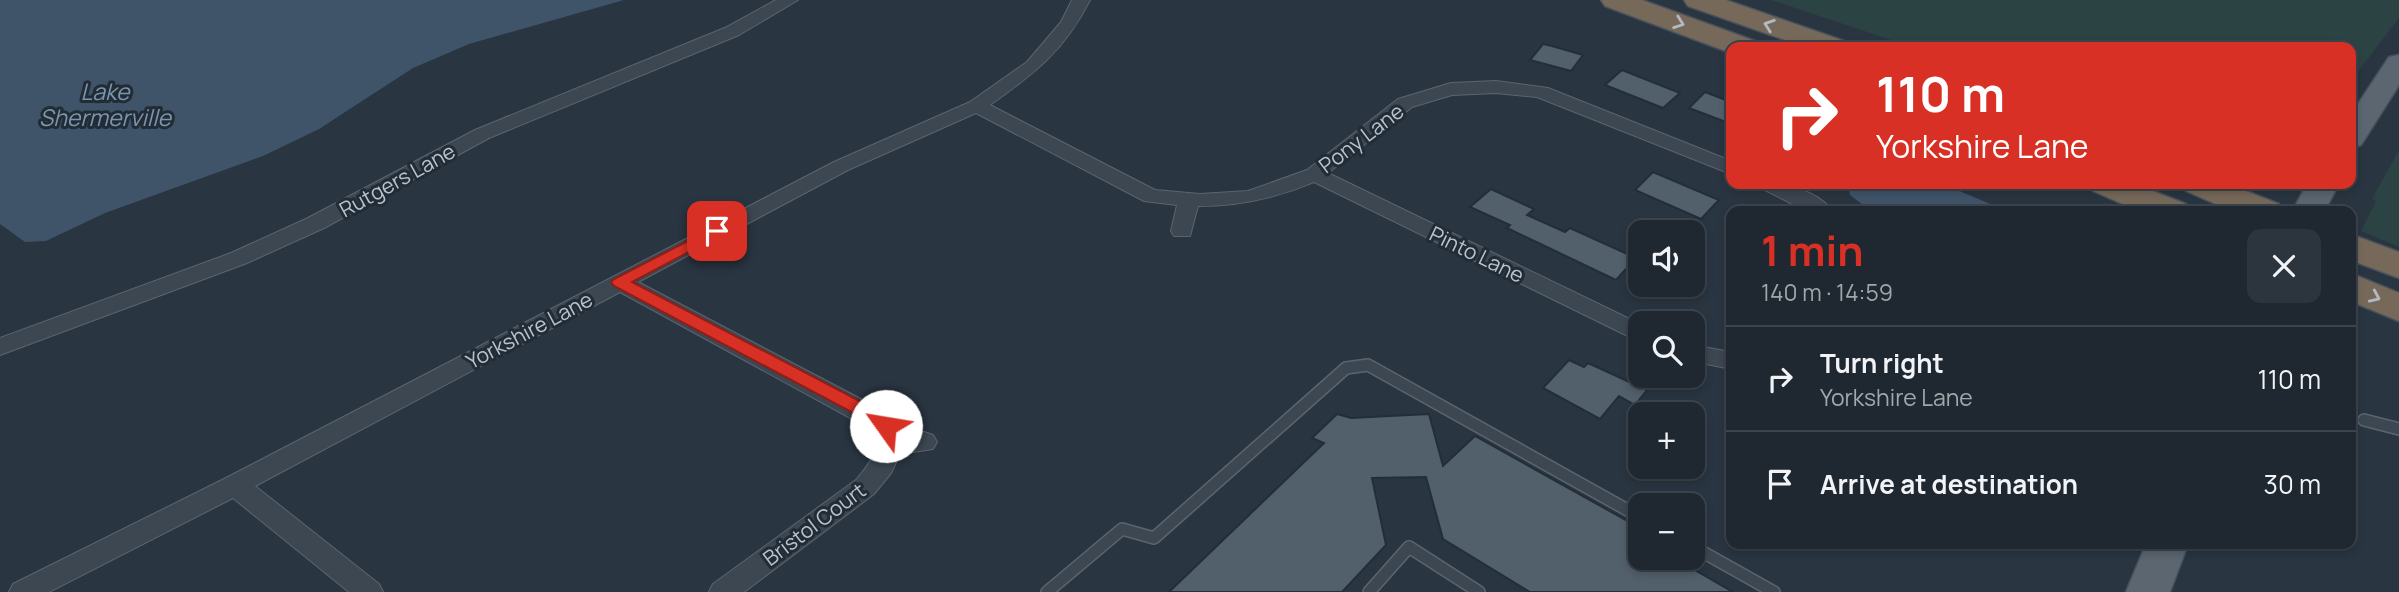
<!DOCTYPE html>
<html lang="en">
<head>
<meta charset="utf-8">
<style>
	:root { --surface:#1f2831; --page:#2c343d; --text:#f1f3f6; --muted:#a1a6ab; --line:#3c444d; --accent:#d93025 }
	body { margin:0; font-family:Manrope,sans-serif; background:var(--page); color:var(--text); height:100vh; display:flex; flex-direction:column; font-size:26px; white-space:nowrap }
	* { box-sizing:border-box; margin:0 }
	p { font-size:23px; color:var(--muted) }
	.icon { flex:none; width:38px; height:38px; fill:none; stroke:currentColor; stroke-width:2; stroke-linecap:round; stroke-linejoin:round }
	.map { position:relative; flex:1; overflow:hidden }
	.drawer { position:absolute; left:1726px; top:206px; width:630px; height:343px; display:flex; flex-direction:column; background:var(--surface); border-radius:14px; box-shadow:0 4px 10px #0003,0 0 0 2px var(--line) }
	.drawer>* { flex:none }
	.guide { position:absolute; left:1726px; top:42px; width:630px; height:147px; border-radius:14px; box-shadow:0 4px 10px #0003,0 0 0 2px var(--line); background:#d93025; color:#fff; overflow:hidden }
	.fabs { position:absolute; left:1628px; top:220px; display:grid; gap:14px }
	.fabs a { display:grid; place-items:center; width:77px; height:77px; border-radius:14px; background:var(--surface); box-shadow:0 4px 10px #0003,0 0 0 2px var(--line); font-size:35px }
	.pin { position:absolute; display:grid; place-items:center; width:60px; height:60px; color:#fff; margin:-30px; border-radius:14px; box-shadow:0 4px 10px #0006 }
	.me { position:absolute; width:77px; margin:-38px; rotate:302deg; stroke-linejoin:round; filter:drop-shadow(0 0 5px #0008) }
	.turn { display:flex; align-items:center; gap:24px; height:147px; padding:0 35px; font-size:32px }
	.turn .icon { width:91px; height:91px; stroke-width:2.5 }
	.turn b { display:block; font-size:49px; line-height:60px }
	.round { display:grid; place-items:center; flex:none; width:74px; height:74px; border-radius:14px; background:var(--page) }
	.headline { display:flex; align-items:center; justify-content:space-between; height:119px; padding:0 35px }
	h1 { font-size:42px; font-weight:700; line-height:52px; color:var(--accent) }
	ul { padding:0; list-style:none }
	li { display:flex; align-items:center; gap:21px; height:105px; padding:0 35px; border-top:2px solid var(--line) }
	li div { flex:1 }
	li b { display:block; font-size:26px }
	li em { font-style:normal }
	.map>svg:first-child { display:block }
</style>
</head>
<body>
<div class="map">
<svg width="2399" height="592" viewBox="0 0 2399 592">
	<rect width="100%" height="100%" fill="#293541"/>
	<!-- green -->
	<g fill="#2c4343">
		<polygon points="1771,0 2399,0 2399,18 2350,82 2350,47 1912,47"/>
		<polygon points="2399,150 2399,247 2361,231 2376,201 2372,199"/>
	</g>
	<!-- water -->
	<g fill="#405469">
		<polygon points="0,0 624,0 469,44 413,68 319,129 263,156 105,213 46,241 25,242 0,224"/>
		<polygon points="1848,184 1943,184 2009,212 1872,212 1850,195"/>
	</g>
	<!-- building -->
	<g fill="#52606c" stroke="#232e39" stroke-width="2">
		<polygon points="1543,44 1552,46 1583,55 1571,71 1530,60"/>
		<polygon points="1622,70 1680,93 1663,108 1605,85"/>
		<polygon points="1705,92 1731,102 1731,124 1689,108"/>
		<polygon points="1653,172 1719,200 1701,219 1635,190"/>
		<polygon points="1491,189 1534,209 1527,215 1565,232 1570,228 1636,258 1616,280 1549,248 1507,228 1510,225 1470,207"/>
		<polygon points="1569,360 1584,367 1588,363 1647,390 1635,405 1619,396 1600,419 1543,388"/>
		<polygon points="1337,414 1351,418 1429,414 1443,466 1475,436 1640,528 1640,558 1674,558 1733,592 1530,592 1443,539 1426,477 1372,478 1386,545 1342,592 1169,592 1324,443 1312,438"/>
	</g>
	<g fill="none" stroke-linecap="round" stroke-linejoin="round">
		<defs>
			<g id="service">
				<polyline points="2364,420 2399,429"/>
				<polyline points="1692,546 1774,592"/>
				<polyline points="1047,592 1122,529 1154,538 1346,368 1368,365 1640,517"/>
				<polyline points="1369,592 1409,547 1479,592"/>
			</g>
			<g id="minor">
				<polygon points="776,0 798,0 739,35 489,138 324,228 247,263 0,355 0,338 231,253 308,218 475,130 727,27"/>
				<path d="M1072,0h18c-26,51 -55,73 -100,105l165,85 45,4 48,-3 59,-21 91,-71 53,-16 45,-2 52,7 183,73v13l-194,-77 -41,-4 -44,2 -40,12 -84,66 312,151v18l-326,-160c-38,16 -75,24 -116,24l-8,30h-16l-3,-5 6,-26 -33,-4 -168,-88 -128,57 -210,112 238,125 19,12 5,15 24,-2 9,3 4,7 -4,7 -33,5 -9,19 -17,21 -130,98h-35l4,-8 143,-104c14,-16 22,-27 18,-49l-254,-139 -365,194 124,98 4,8h-34l-116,-94 -184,94h-40l4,-8 213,-106 608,-316 136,-60 57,-40 34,-40z"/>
				<path d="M1758,184c26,0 59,5 75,28h-25l-47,-24z"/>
				<polygon points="1692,345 1731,352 1731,369 1692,361"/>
			</g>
			<g id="primary">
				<polygon points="2399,55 2399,85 2361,145 2350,148 2350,116 2389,57"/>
				<polygon points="2307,184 2339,184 2324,212 2292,212"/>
				<polygon points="2146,544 2188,544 2170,592 2126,592"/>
			</g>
			<g id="motorway">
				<polygon points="1601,0 1642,0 1755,41 1759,47 1731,47 1731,53 1605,6"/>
				<polygon points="1684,0 1726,0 1844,41 1848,47 1805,47 1688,6"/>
				<polygon points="2088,184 2135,184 2186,204 2191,212 2141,212 2093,191"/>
				<polygon points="2181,184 2228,184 2279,204 2284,212 2234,212 2186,191"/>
				<polygon points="2350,234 2399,252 2399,278 2350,260"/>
				<polygon points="2350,273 2399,293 2399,321 2350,301"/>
			</g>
		</defs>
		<!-- service casing -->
		<use href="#service" stroke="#5b656f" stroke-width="14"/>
		<!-- minor casing -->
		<use href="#minor" stroke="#5b656f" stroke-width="2"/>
		<!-- primary casing -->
		<use href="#primary" stroke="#46505b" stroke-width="3"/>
		<!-- motorway casing -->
		<use href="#motorway" stroke="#47525c" stroke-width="3"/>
		<!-- service -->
		<use href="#service" stroke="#3d4751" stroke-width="11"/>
		<!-- minor -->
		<use href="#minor" fill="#3d4751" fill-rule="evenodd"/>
		<!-- primary -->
		<use href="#primary" fill="#5b6671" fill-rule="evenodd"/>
		<!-- motorway -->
		<use href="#motorway" fill="#77695a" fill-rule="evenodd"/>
	</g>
	<!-- one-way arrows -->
	<defs><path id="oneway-chevron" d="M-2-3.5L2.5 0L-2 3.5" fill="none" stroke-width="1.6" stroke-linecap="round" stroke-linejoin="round" transform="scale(1.75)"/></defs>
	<g stroke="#b3b9c0">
		<use href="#oneway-chevron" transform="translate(1679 23) rotate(20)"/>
		<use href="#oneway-chevron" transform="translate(1769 25) rotate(-161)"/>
		<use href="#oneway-chevron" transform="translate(2375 297) rotate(24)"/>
	</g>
	<!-- route -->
	<polygon fill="#d93025" stroke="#8d1f18" stroke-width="2" points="717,226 723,227 725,231 723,234 632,282 873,408 895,426 892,431 880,431 861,417 614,286 611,282 614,279"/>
	<g text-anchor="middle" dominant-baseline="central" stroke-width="6" stroke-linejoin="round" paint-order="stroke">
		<!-- street labels -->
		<g font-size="21" fill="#bac2cb" stroke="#212c37">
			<text transform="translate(1361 138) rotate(-37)">Pony Lane</text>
			<text transform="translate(397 180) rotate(-29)">Rutgers Lane</text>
			<text transform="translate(1477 254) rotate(26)">Pinto Lane</text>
			<text transform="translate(529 330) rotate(-28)">Yorkshire Lane</text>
			<text transform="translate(814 524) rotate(-37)">Bristol Court</text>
		</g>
		<!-- water labels -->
		<g font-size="23" font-style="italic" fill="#7c95ac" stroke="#212c37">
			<text x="105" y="91">Lake<tspan x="105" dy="26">Shermerville</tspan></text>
		</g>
	</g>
</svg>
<div class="fabs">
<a><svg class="icon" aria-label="sound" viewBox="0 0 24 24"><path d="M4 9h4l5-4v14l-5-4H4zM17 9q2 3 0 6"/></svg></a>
<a><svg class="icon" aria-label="search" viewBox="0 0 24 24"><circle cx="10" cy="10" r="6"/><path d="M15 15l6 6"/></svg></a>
<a>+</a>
<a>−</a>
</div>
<div class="pin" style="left:717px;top:231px;background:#d93025"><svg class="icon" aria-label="arrive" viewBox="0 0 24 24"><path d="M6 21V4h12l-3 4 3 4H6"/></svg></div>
<svg class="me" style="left:886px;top:426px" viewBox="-20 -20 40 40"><circle r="19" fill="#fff"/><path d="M0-13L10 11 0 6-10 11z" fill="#d93025"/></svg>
<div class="guide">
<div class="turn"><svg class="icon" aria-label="right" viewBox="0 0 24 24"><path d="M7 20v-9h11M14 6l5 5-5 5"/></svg><div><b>110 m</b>Yorkshire Lane</div></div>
</div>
<section class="drawer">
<div class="headline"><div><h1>1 min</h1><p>140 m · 14:59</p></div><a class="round"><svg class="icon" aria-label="close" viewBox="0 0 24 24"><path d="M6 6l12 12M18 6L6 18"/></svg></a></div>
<ul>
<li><svg class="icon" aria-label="right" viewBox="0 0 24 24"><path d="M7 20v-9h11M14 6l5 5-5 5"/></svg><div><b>Turn right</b><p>Yorkshire Lane</p></div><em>110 m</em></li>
<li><svg class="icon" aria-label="arrive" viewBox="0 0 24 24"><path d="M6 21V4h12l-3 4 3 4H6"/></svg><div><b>Arrive at destination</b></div><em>30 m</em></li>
</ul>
</section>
</div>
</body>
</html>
